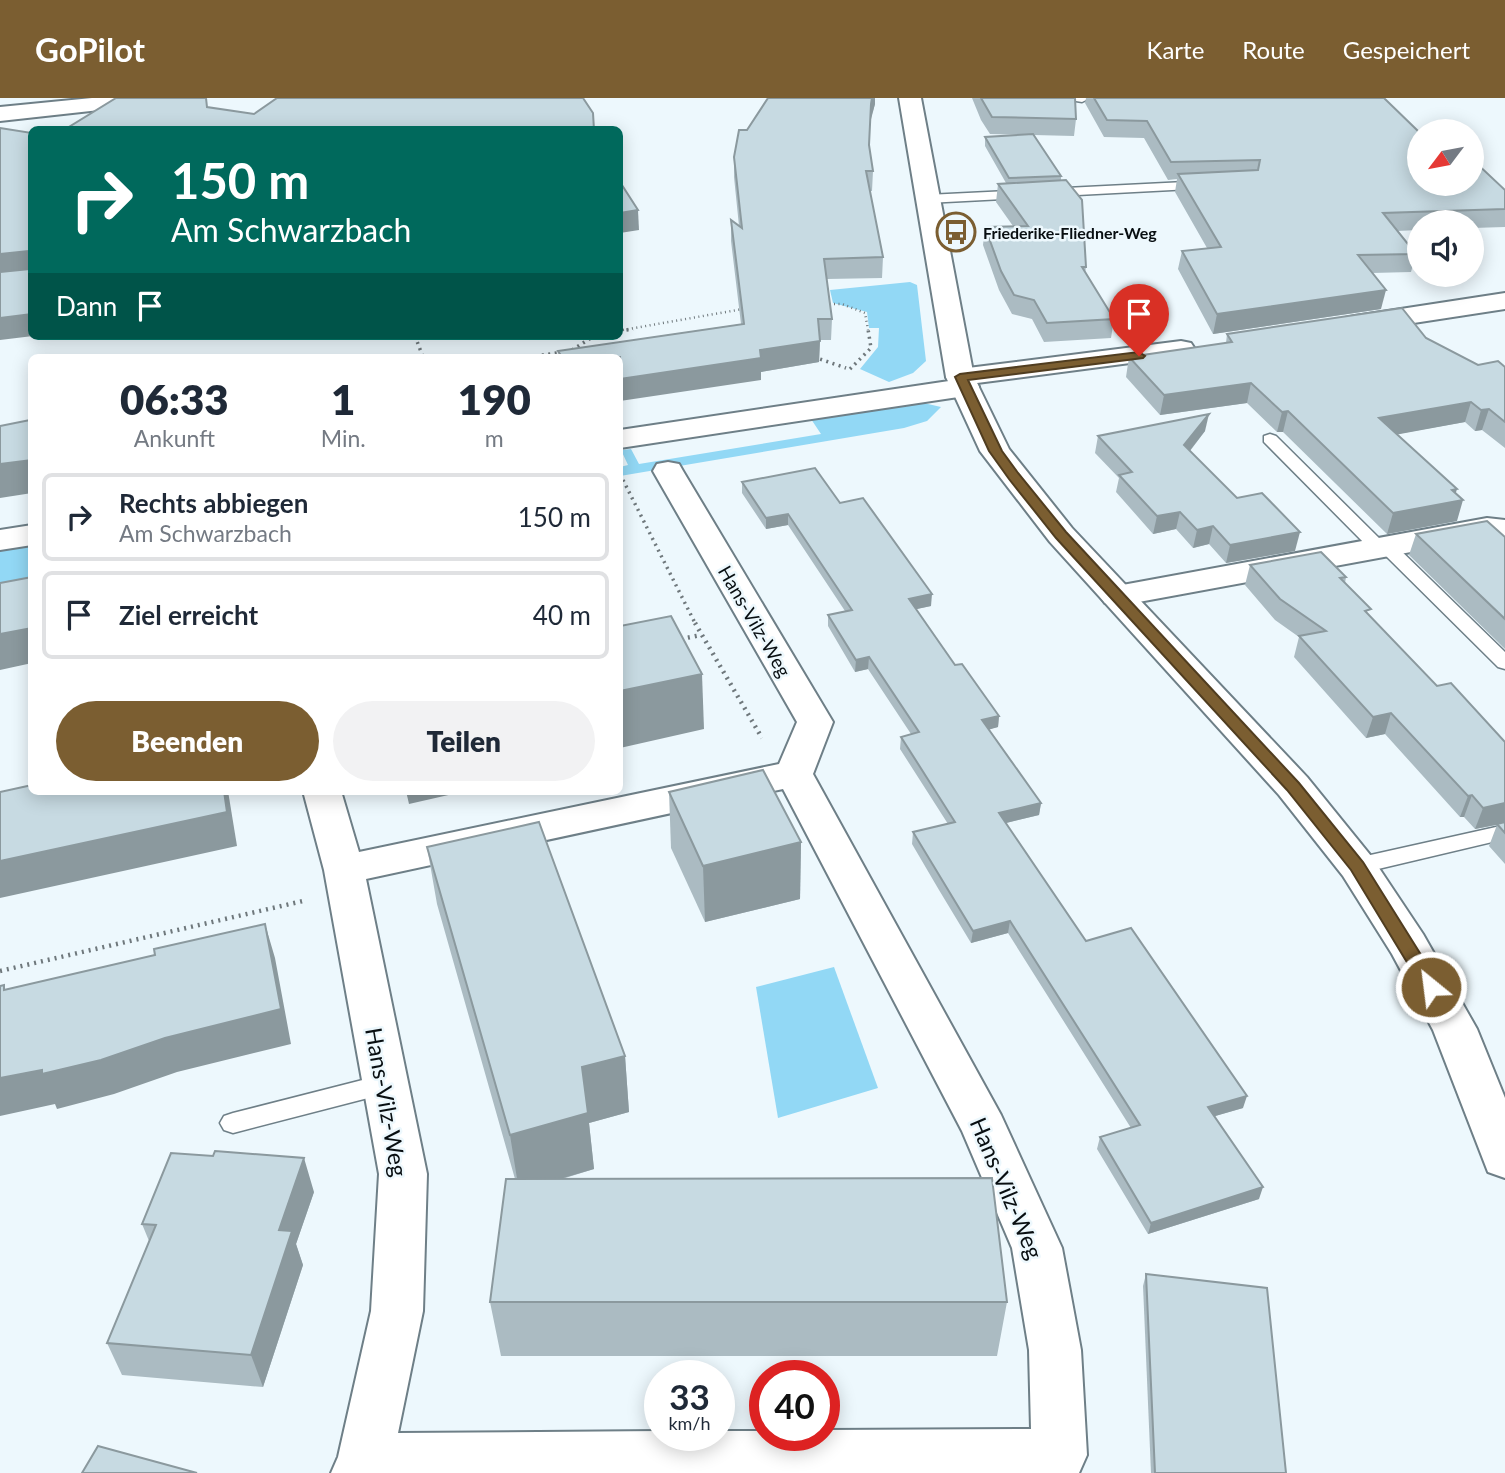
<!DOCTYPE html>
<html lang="de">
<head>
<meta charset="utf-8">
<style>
	:root { --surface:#fff; --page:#f2f2f3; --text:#1f2937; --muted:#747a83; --line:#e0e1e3; --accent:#7b5e31 }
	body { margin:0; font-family:Lato,sans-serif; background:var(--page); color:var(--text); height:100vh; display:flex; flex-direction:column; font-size:26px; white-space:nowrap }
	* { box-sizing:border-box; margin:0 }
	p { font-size:23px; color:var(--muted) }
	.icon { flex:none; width:38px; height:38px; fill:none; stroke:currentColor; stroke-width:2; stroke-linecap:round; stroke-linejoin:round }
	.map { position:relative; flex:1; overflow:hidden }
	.panel { position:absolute; left:28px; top:256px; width:595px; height:441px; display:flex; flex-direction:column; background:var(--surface); border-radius:10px; box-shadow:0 4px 18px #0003 }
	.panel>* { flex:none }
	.guide { position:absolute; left:28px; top:28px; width:595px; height:214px; border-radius:10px; box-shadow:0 4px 18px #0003; background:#00695c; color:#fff; overflow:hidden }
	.needle { width:46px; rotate:238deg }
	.fabs { position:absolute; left:1407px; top:21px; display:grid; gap:14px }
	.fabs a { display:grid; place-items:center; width:77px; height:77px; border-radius:50%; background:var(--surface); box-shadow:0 4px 18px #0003; font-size:35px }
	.speed { position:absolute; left:644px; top:1262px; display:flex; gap:14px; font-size:35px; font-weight:700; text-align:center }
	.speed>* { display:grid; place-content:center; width:91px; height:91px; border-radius:50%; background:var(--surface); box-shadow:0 4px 18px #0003; line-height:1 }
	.speed small { font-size:18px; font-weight:400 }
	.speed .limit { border:10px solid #d22; background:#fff; color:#111 }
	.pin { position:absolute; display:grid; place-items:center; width:60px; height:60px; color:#fff; margin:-72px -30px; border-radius:50% 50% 50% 0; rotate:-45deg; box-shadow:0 0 7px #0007 }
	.pin .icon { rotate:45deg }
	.me { position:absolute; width:77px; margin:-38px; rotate:331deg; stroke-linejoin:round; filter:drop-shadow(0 0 5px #0008) }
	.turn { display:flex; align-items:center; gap:24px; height:147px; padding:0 28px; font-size:32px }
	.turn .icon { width:91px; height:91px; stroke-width:2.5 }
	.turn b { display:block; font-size:49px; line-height:60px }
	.then { display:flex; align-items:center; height:66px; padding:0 28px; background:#0003; gap:14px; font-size:26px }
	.eta { display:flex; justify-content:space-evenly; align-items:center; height:119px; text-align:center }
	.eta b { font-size:42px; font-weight:800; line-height:49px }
	.button { display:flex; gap:14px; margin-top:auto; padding:14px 28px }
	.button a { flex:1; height:80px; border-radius:42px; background:var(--accent); color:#fff; font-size:28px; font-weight:800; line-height:80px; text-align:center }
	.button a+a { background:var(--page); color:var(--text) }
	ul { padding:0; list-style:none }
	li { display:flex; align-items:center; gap:21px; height:88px; margin:0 14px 10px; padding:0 14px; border:4px solid var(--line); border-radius:10px }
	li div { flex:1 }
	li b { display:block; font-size:26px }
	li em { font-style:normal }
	header { display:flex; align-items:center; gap:42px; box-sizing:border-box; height:98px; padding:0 35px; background:var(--accent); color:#fff }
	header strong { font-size:33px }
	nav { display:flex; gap:38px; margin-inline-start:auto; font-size:24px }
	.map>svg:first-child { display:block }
</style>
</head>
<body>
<header>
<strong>GoPilot</strong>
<nav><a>Karte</a><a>Route</a><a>Gespeichert</a></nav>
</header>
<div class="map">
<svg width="1505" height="1375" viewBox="0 0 1505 1375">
	<rect width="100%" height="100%" fill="#edf8fd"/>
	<!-- green -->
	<g fill="#92d8f5">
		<polygon points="910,184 917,187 926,263 913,275 889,284 860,271 878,249 879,230 869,230 867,214 833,205 830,192"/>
		<polygon points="915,303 941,309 927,323 904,330 620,378 620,369 628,367 621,352 631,351 639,366 821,336 811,321"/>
		<polygon points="31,445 31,486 0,491 0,450"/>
		<polygon points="834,869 878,990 778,1020 756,889"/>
	</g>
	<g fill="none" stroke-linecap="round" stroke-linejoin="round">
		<defs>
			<g id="service">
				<polygon points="1058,0 1087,0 1088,1 1082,4"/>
				<polygon points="1205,83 1211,87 1210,90 927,105 920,101 927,97"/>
				<polygon points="1270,336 1276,338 1384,445 1393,445 1505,554 1505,571 1498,569 1382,454 1373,454 1264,344 1264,338"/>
				<polygon points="1505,727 1505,741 1357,776 1349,774 1346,768 1349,762 1357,760"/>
				<polygon points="386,976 395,979 399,986 395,993 233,1035 224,1032 220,1025 224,1018 233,1015"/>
			</g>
			<g id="minor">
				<polygon points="92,0 165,0 154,6 0,23 0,9"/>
				<polygon points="1505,195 1505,211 1355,234 1345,232 1342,226 1345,220 1355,218"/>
				<polygon points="1181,243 1191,245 1195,251 1191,257 977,285 979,289 975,295 965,298 620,350 620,332 949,283 946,279 950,273 960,271"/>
				<path d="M668,364l11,2 4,7 150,251 -20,52 188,341 61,133 19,102 6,105 -8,18h-748l7,-16 33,-146 8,-137 -55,-304 -21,-79h38l18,61 420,-88 18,-42 -144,-251 4,-7zM783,691l179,342 50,117 17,102 2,79 -207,1v5h-59v-4h-46v4h-59v-4l-262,2 25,-122 4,-137 -61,-295z"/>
				<polygon points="1487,420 1505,422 1505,442 1487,440 1117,508 1105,505 1100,498 1105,491 1117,488"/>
				<polygon points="32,427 32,447 0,452 0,432"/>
			</g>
			<polygon id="tertiary" points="899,0 921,0 974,279 1009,351 1072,430 1307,679 1371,758 1423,836 1477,931 1505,1000 1505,1080 1488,1074 1433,932 1392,856 1343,778 1279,697 1050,444 980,353 946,279"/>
		</defs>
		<!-- service casing -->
		<use href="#service" stroke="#6e7f87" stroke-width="3"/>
		<!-- minor casing -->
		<use href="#minor" stroke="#6e7f87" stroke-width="4"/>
		<!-- tertiary casing -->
		<use href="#tertiary" stroke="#6e7f87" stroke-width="4"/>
		<!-- path-far2 -->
		<g stroke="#6f787c" stroke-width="2.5" stroke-dasharray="1 3.5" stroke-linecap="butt">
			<polyline points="825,206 842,206 865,215 868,232"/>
			<polyline points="623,232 743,211"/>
		</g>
		<!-- path-far1 -->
		<g stroke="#6f787c" stroke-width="3.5" stroke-dasharray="2 4.5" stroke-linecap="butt">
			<polyline points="620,233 633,231"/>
			<polyline points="415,238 423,259"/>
			<polyline points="572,252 594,238"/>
			<polyline points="529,259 563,254"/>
			<polyline points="814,259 846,270"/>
			<polyline points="850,271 871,250 868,231"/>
			<polyline points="623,382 696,527"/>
		</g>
		<!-- path -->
		<g stroke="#6f787c" stroke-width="4.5" stroke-dasharray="2 5" stroke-linecap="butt">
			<polyline points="695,525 762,640"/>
			<polyline points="681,541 701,537"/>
			<polyline points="0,873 303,803"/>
		</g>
		<!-- service -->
		<use href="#service" fill="#fff" fill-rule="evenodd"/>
		<!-- minor -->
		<use href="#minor" fill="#fff" fill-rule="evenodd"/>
		<!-- tertiary -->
		<use href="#tertiary" fill="#fff" fill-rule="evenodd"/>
	</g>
	<!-- wall -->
	<g fill="#abbbc2">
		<polygon points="768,0 875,0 875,6 870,23 869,47 873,73 872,93 870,93 883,159 882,180 827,181 832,221 831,242 820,242 819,264 761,274 761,282 620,259 559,259 558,253 741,226 731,143 731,122 739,128 734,79 734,59 747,32"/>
		<polygon points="972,0 1075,0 1076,21 1074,38 1034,37 1061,78 1061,82 1086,169 1085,175 1114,221 1111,240 1044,244 1032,221 1012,216 999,192 983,147 985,129 1013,128 996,104 998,86 1006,85 985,48 985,39 1023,37 990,36 981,22"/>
		<polygon points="1086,0 1384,0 1419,86 1505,92 1505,129 1472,130 1472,124 1419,124 1419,132 1397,133 1416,156 1411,174 1372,175 1381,211 1213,236 1178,171 1182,153 1207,150 1175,94 1177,81 1168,82 1144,40 1104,39 1085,5"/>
		<polygon points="1227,236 1426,240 1478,267 1505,269 1505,350 1482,332 1475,333 1465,324 1397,336 1456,395 1457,423 1387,436 1283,334 1277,334 1247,305 1160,317 1126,279 1129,259 1226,245"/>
		<polygon points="1205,333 1190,353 1237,400 1295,453 1226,465 1209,446 1193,450 1176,431 1153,436 1116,394 1119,380 1095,355 1098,338"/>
		<polygon points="742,384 840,405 931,508 916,511 955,567 999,618 998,629 989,631 1041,705 1039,717 1006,725 1086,843 1243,1010 1215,1018 1259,1101 1148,1136 1097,1051 1100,1039 1131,1030 1008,835 971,845 939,792 912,746 913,734 948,726 900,651 901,639 911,636 868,571 855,574 828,528 828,517 845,513 788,427 766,431 742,395"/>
		<polygon points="1416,436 1505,439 1505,551 1409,457"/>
		<polygon points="1250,467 1346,479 1345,485 1369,517 1437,588 1505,644 1505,766 1489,748 1497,727 1475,731 1464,719 1460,719 1385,636 1366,640 1294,559 1299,539 1275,522 1245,487"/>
		<polygon points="669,694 801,744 800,801 705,824 671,750"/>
		<polygon points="427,749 625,958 629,1014 589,1025 594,1071 562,1081 1007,1204 997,1258 501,1258 490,1204 515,1081 437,806"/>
		<polygon points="314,1094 296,1146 303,1167 263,1289 122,1277 107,1245 149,1143 142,1126"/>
		<polygon points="1146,1176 1286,1375 1151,1375 1143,1188"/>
	</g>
	<!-- shaded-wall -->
	<g fill="#8b999e">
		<polygon points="872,0 875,0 875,6 870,25 871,6"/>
		<polygon points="638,112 639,132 620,135 620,115"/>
		<polygon points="28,153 32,173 0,177 0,156"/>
		<polygon points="1386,192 1381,211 1213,236 1217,216"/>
		<polygon points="32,216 32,238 33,238 0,242 0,220"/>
		<polygon points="820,243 819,264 761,274 761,282 620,303 620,281 760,252"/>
		<polygon points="1251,285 1247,305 1160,317 1164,297"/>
		<polygon points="1471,304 1465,324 1373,341 1379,320"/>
		<polygon points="1489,311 1482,332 1475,333 1481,312"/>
		<polygon points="1288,313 1283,334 1277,334 1282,314"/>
		<polygon points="1209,316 1205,333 1181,364 1184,347"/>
		<polygon points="32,362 32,395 0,400 0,366"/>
		<polygon points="1457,391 1453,404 1463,402 1457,423 1387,436 1393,415"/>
		<polygon points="1180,414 1176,431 1153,436 1157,418"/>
		<polygon points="788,416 788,427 766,431 766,420"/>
		<polygon points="1213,428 1209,446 1193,450 1197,432"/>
		<polygon points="1300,434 1295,453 1226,465 1230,447"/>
		<polygon points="932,496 931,508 908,513 909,501"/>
		<polygon points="32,530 32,565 0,572 0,536"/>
		<polygon points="869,559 868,571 855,574 856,562"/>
		<polygon points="702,576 704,631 620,650 620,593"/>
		<polygon points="1391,615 1385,636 1366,640 1373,619"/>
		<polygon points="999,618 998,629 981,634 982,622"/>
		<polygon points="224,693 228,693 237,748 0,800 0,763"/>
		<polygon points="406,693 466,693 409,706"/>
		<polygon points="1472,697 1464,719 1460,719 1468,698"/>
		<polygon points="1041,705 1039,717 998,727 999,715"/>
		<polygon points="1505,705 1505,725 1475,731 1483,710"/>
		<polygon points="801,744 800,801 705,824 703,768"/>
		<polygon points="1010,823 1008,835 971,845 973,833"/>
		<polygon points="265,826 275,860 291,946 177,974 114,996 57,1011 55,1006 0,1018 0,980"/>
		<polygon points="625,958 629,1014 589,1025 594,1071 519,1093 510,1037 582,969"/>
		<polygon points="1247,998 1243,1010 1205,1021 1208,1009"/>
		<polygon points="304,1060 314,1094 296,1146 303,1167 263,1289 251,1257 279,1132"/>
		<polygon points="1263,1089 1259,1101 1148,1136 1151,1125"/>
	</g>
	<!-- building -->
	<g fill="#c7dae2" stroke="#8b999e" stroke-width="2">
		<polygon points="116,0 206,0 207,9 254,16 277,0 583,0 593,15 594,32 64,32"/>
		<polygon points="768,0 872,0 871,6 869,47 873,73 866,73 883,159 824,161 832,221 818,221 820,243 760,252 761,260 620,281 620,259 562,259 558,253 744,226 731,122 742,130 734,59 739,32 747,32"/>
		<polygon points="981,0 1075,0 1076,21 992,19"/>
		<polygon points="1094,0 1384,0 1419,34 1419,86 1472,86 1472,61 1505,92 1505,111 1383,115 1416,156 1358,157 1386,192 1217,216 1182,153 1221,149 1178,76 1258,72 1260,62 1171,64 1147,23 1107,22"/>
		<polygon points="0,30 32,35 32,216 0,220 0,174 29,171 28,153 0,156"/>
		<polygon points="1033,36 1061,78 1009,80 985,39"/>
		<polygon points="1066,82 1082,102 1086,169 1082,169 1114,221 1047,225 1034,202 1014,197 1001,173 985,129 1028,128 998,86"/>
		<polygon points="620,84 638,112 620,115"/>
		<polygon points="1402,210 1426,240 1478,267 1498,263 1505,269 1505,324 1489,311 1481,312 1471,304 1379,320 1457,391 1452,392 1463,402 1393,415 1288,313 1282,314 1251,285 1164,297 1129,259 1232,244 1227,236"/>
		<polygon points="1209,316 1184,347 1237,400 1262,395 1300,434 1230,447 1213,428 1197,432 1180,414 1157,418 1119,377 1132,374 1098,338"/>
		<polygon points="30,322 32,322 32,362 0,366 0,328"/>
		<polygon points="815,370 840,405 863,400 932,496 909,501 955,567 962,566 999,618 982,622 1041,705 999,715 1086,843 1131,830 1247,998 1208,1009 1263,1089 1151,1125 1100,1039 1140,1027 1010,823 973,833 913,734 955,724 901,639 919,634 869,559 856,562 828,517 852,512 788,416 766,420 742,384"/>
		<polygon points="1487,423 1505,439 1505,521 1416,436"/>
		<polygon points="1321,454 1346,479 1340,480 1371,511 1365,513 1437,588 1451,585 1505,644 1505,705 1483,710 1472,697 1468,698 1391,615 1373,619 1299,538 1326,533 1280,501 1250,467"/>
		<polygon points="32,479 32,530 0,536 0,485"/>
		<polygon points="671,518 702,576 620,593 620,528"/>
		<polygon points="763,672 801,744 703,768 669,694"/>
		<polygon points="32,687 32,693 224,693 227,714 0,763 0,694"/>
		<polygon points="539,724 625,958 582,969 588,1015 510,1037 427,749"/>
		<polygon points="1505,724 1505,735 1497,726"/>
		<polygon points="265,826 281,911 165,940 101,962 42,976 42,972 0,980 0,888 4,887 4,892 155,857 154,851"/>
		<polygon points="215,1053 304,1060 279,1132 292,1133 251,1257 107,1245 156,1127 142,1126 171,1055 213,1058"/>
		<polygon points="992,1080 1007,1204 490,1204 506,1081"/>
		<polygon points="1146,1176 1267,1190 1286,1375 1155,1375"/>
		<polygon points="98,1348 197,1375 82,1375"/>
	</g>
	<!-- route -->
	<polygon fill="#7b5e31" stroke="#503d20" stroke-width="2" points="1139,254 1145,258 1143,260 968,282 1002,353 1018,375 1066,434 1299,685 1363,764 1438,884 1440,889 1438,894 1425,894 1351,772 1287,692 1056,440 1009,381 989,353 955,279 960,276"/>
	<!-- icons -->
	<defs>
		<symbol id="bus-ring" viewBox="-11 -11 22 22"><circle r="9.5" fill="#edf8fd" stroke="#7b5e31" stroke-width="1.5"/><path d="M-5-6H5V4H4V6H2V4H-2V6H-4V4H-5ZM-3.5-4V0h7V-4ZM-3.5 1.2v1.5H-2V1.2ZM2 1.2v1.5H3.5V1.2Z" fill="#7b5e31"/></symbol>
	</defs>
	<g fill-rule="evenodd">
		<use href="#bus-ring" x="934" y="112" width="44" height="44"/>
	</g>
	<g text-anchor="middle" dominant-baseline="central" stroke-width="5" stroke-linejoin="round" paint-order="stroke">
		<!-- far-poi labels -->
		<g font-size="16" font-weight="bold" fill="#080e11" stroke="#edf8fd" text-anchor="start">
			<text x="983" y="134">Friederike-Fliedner-Weg</text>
		</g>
		<!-- street labels -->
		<g font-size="19" fill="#080e11" stroke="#edf8fd">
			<text transform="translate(755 523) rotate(60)">Hans-Vilz-Weg</text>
		</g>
		<!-- near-street labels -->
		<g font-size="23" fill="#080e11" stroke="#edf8fd">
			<text transform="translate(387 1004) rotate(80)">Hans-Vilz-Weg</text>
			<text transform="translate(1007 1090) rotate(67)">Hans-Vilz-Weg</text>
		</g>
	</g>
</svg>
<div class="fabs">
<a><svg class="needle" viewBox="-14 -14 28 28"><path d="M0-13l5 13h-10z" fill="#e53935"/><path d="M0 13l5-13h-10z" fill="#747a83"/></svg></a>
<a><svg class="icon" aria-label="sound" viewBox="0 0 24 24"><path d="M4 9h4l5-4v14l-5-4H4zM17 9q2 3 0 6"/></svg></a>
</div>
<div class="speed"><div>33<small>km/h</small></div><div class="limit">40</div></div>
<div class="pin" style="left:1139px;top:258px;background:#d93025"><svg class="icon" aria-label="arrive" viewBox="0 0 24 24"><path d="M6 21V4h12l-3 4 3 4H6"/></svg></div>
<svg class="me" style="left:1431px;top:889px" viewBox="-20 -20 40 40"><circle r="17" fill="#7b5e31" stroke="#fff" stroke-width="3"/><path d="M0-11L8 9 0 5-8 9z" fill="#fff"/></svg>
<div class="guide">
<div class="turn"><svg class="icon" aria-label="right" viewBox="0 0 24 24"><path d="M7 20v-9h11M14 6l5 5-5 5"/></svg><div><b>150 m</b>Am Schwarzbach</div></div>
<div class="then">Dann<svg class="icon" aria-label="arrive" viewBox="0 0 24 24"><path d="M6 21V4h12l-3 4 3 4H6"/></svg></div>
</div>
<section class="panel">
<div class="eta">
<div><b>06:33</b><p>Ankunft</p></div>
<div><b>1</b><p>Min.</p></div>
<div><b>190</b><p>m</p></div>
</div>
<ul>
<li><svg class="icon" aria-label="right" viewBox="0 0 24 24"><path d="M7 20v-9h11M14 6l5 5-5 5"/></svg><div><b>Rechts abbiegen</b><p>Am Schwarzbach</p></div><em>150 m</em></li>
<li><svg class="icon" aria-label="arrive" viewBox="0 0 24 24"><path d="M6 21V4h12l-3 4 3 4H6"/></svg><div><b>Ziel erreicht</b></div><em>40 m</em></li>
</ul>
<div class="button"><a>Beenden</a><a>Teilen</a></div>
</section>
</div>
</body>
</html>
